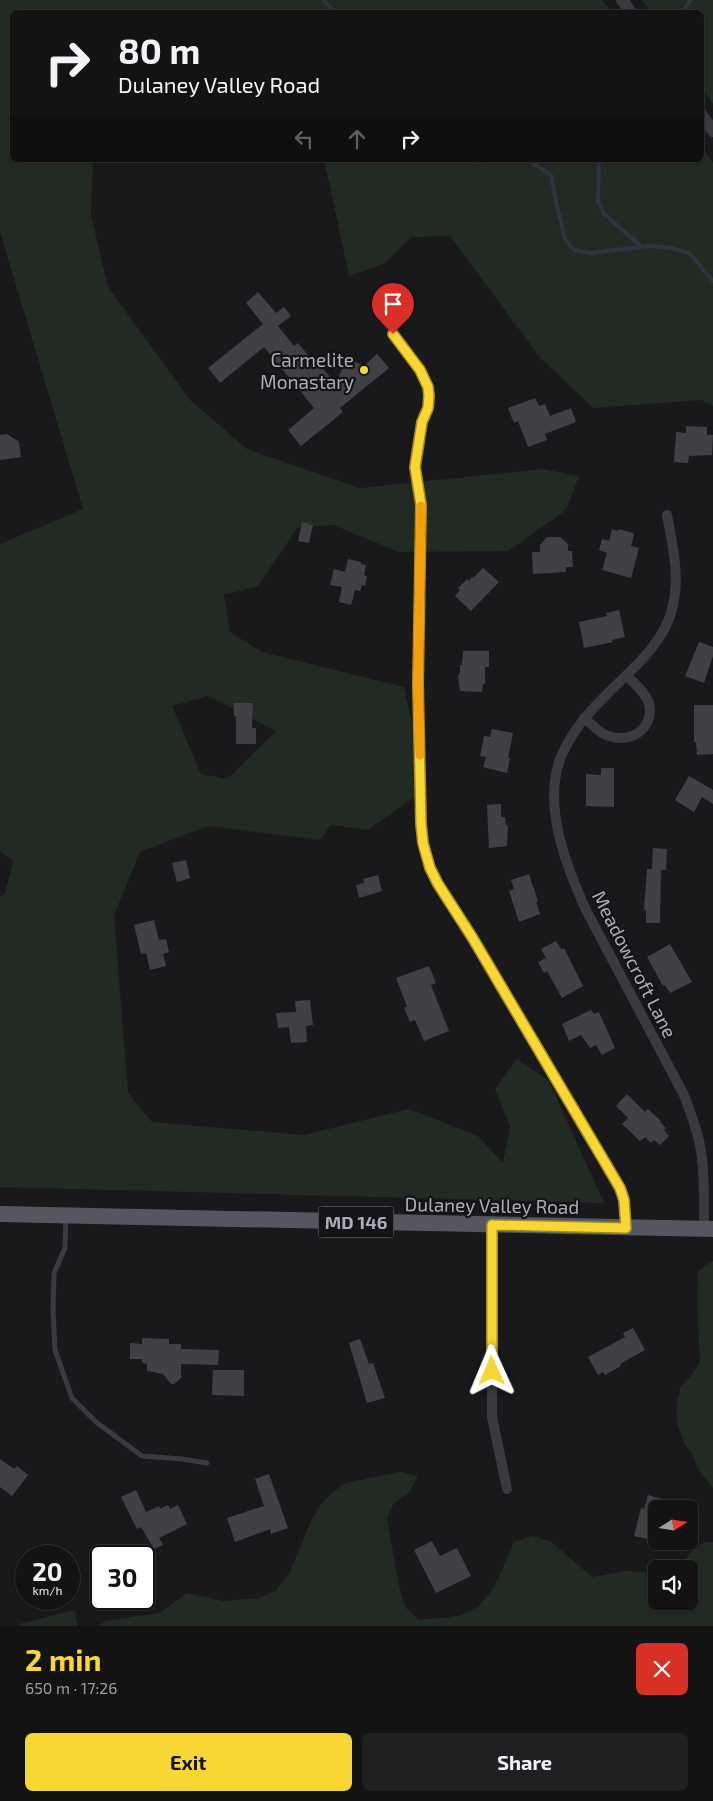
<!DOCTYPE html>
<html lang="en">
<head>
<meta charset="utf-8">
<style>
	:root { --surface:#131314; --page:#202022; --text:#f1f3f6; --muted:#9d9ea0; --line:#323234; --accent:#f8d634 }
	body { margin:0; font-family:"Exo 2",sans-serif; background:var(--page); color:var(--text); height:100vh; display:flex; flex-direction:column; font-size:19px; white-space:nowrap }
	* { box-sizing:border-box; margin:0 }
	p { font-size:16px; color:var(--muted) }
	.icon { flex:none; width:28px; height:28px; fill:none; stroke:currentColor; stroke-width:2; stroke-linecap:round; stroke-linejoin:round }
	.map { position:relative; height:1626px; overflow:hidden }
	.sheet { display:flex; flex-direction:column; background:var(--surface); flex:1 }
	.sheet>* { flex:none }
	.guide { position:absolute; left:10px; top:10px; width:694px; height:152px; border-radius:8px; box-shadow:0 1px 4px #0004,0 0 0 1px var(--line); background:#131314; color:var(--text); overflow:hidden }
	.needle { width:32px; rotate:78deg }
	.fabs { position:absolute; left:648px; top:1500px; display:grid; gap:10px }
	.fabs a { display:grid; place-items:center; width:50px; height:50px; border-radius:8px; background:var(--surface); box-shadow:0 1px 4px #0004,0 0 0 1px var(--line); font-size:25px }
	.speed { position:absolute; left:15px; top:1545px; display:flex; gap:10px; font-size:25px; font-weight:700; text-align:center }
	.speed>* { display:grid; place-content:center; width:65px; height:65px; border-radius:50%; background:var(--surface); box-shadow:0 1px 4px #0004,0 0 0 1px var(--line); line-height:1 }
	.speed small { font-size:12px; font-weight:400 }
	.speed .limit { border:2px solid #111; border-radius:8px; background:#fff; color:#111 }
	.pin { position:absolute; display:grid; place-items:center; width:42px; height:42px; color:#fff; margin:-51px -21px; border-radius:50% 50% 50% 0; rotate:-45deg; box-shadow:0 0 5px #0007 }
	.pin .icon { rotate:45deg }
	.me { position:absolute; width:55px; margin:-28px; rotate:359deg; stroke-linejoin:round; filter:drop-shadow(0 0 4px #0008) }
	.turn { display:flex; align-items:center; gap:18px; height:105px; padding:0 25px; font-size:22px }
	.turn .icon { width:65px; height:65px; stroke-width:2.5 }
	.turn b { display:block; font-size:35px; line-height:42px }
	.lanes { display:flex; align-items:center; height:48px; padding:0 25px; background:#0003; justify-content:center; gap:25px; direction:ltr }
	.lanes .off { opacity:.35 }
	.round { display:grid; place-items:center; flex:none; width:52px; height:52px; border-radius:8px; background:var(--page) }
	.head { display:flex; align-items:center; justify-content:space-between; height:85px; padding:0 25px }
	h1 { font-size:30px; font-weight:700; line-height:38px; color:var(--accent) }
	.button { display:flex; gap:10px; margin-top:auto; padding:10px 25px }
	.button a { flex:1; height:58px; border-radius:8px; background:var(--accent); color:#111; font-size:20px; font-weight:700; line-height:58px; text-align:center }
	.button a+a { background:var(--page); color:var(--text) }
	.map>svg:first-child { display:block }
</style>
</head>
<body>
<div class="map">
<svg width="713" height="1626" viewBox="0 0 713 1626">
	<rect width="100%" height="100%" fill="#19191b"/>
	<!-- green -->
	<g fill="#212a23" fill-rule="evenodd">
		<path d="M0,0h602l9,12h-599v148h81l-2,55 17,72 82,113 57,49 113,39 183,-19 36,7 -13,34 -58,41 -109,1 -66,-27 -35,2 -40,59 -34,9 6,37 32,20 142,35 22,102 -58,41 -37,-5 -11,15 -112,-14 -68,26 -26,63 14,178 24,29 152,13 105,-26 69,27 25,27 7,-37 -15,-37 22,-30 32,22 55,122 -604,-16v-290l5,-4 8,-32 -13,-10v-307l83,-35 -83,-277zM208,696l68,35 -49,48 -26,-5 -29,-68z"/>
		<polygon points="642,0 713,0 713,104 701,87 701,12 651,12"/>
		<polygon points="701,146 713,163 713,406 701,400 593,408 539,356 450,236 411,237 384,264 349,276 325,163 322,160 701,160"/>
		<polygon points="713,1261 713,1488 698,1469 691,1451 685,1445 679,1429 676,1410 680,1388 697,1368 700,1359 697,1305 698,1271"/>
		<path d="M400,1472l18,4 -9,17 -15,10 -7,15 13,73 6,17 13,12c13,-2 29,-1 42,-5 31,-9 41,-48 53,-73l18,-6 18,5 42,36 35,-6 29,3v27h33v-32h-15c14,-8 20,-30 39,-27v84h-614l6,-5 54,-8 28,-20 36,8 37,-3 16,-8 13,-16 21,-51 9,-16 12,-13 14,-11z"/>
		<polygon points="74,1610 78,1626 20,1626 19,1624"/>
	</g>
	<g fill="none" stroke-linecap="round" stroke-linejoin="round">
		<!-- stream -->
		<g stroke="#2e3540" stroke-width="4">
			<polyline points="323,0 335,12"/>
			<polyline points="683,12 690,0"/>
			<polyline points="465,160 477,162 485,160"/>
			<polyline points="528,160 551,175 557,206 565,239 574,250 590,253 650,246 672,248 689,253 713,281"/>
			<polyline points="599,160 598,201 604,214 642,247"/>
		</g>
	</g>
	<!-- building -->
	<g fill="#414145">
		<polygon points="258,292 276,313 284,307 291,316 278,326 294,346 298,343 318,367 320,365 335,383 348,358 364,366 377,354 389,368 340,408 343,412 301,446 288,430 314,408 264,347 220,383 208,368 263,324 246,303"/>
		<polygon points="535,398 539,406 545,404 550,416 571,408 576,422 545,434 547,440 528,447 518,421 514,423 508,408"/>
		<polygon points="686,426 707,427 707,435 713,435 712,455 689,456 688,463 674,462 676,432 686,433"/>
		<polygon points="7,434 19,442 21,457 0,460 0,435"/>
		<polygon points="302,522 313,525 309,543 298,541"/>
		<polygon points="612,529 618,531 619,529 633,533 634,535 631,546 639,548 631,578 602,570 607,553 599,550 602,539 609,541"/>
		<polygon points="547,537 560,537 568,544 568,551 572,551 573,567 566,567 566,572 533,574 532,552 540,552 540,545"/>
		<polygon points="348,559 361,562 361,564 366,565 364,575 367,576 365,586 362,585 360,591 355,590 351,605 339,602 342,587 330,585 334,569 345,572"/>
		<polygon points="483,568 499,582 471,611 455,596 460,590 458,588 467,579 469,581 472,577 473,578"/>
		<polygon points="619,610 625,637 612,640 613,642 584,648 579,622 607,616 606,613"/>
		<polygon points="699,642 713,647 713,656 704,683 685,676"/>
		<polygon points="463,651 489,651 489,667 485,667 485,684 483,684 482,692 460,691 458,676 460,673 460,665 462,665"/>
		<polygon points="234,703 253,703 252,728 256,728 256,744 236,744 236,716 234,716"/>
		<polygon points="694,705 713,705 713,754 697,755 696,742 694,742"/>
		<polygon points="492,729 513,733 508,758 510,758 507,773 483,767 486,757 480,756 484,736 490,737"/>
		<polygon points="601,768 614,768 614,807 586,806 586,774 601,775"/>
		<polygon points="689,776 713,790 713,804 702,797 694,812 675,800"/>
		<polygon points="501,804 501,817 505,817 506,826 508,825 507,846 489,848 487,805"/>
		<polygon points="653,848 667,849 666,870 661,870 660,923 646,923 646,910 644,910 647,869 652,869"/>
		<polygon points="186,860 190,878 177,882 172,863"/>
		<polygon points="529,874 538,901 536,902 540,914 519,922 509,891 514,889 511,880"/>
		<polygon points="378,875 382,891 359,898 356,885 364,883 363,879"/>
		<polygon points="154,920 159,940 166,939 169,952 163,954 166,966 150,970 146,953 141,954 134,925"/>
		<polygon points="556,941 561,949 564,948 583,986 562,998 547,971 544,973 538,962 546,958 541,949"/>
		<polygon points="670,944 692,982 670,993 665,985 663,986 647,957"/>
		<polygon points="429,966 436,983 431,985 449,1031 424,1041 415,1020 410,1022 404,1008 407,1006 396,978"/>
		<polygon points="310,1000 313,1025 306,1026 307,1042 291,1043 289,1027 278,1028 276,1013 296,1012 295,1001"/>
		<polygon points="591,1010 594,1014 599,1012 615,1048 602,1055 596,1045 590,1048 581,1035 569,1041 562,1024"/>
		<polygon points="627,1094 645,1112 648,1109 661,1121 660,1122 666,1128 664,1130 669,1136 660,1145 654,1140 651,1143 645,1137 640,1141 622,1124 628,1118 616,1106"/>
		<polygon points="633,1328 645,1350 620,1364 621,1366 605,1375 603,1372 598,1375 588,1357 625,1337 623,1333"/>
		<polygon points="142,1338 169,1339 169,1344 181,1344 181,1349 219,1350 218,1365 181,1364 181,1378 174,1384 171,1384 163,1374 147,1371 147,1364 142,1363 142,1359 130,1359 130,1343 142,1344"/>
		<polygon points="360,1339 369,1364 373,1363 385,1398 367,1403 349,1343"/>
		<polygon points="213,1370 244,1370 244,1396 212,1395"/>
		<polygon points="0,1459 14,1469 17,1466 28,1475 12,1496 0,1487"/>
		<polygon points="269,1474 288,1528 271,1534 270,1529 235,1542 227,1518 264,1506 255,1479"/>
		<polygon points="136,1490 146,1512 159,1506 160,1509 168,1505 170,1509 178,1505 187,1524 159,1538 163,1545 154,1549 141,1527 137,1529 121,1497"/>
		<polygon points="648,1495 662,1499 660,1509 656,1509 656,1523 652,1540 634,1536 641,1508 644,1509"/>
		<polygon points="432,1541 440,1556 457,1548 471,1576 436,1593 414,1550"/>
	</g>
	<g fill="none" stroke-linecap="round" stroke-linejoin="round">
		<!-- service -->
		<g stroke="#3a3a41" stroke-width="5">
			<polyline points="384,322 421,370 428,387 429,397 428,408 422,422 415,467 421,505 418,684 421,824 423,843 430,868 438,884 472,937 620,1187 624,1200 626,1226"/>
			<polyline points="66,1217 65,1248 54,1273 53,1310 55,1350 72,1398 96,1422 142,1456 182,1459 207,1463"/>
		</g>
		<!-- minor -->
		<g stroke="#3a3a41" stroke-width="10">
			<path d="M667,515c6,32 14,66 4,98 -10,33 -40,57 -63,80 -19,19 -37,39 -47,64 -19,47 5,108 24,151l99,187c7,18 14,37 17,56 4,26 3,52 3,78"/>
			<path d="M584,718c7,5 14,14 22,17 23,10 49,-6 43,-32 -4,-11 -14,-19 -22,-27"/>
			<polyline points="492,1225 492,1417 507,1489"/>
		</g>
		<!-- tertiary -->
		<g stroke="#3a3a41" stroke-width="12">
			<polyline points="622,0 631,12"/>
			<polyline points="701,114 713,131"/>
		</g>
		<!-- primary -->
		<polyline stroke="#565660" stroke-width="16" points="0,1214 713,1229"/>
	</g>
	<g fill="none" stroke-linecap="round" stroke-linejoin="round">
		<defs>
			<polyline id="route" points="393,334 420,370 428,387 429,396 428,408 422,422 415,467 421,505 418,684 421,824 423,843 430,868 438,884 472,937 600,1154 620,1188 624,1200 626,1228 492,1225 492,1371"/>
		</defs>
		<!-- route casing -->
		<use href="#route" stroke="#a18b22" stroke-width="12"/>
		<!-- route -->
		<use href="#route" stroke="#f8d634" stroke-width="9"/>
		<!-- slow -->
		<polyline stroke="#f59e0b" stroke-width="9" points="420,755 418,684 421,506"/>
	</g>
	<!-- markers -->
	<circle fill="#f8d634" stroke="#141416" stroke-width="2" cx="364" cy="370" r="5"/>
	<g text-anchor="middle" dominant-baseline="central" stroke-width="4.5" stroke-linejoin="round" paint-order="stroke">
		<!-- shield labels -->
		<rect fill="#141416" stroke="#7e7f8a" stroke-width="1" x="318.5" y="1206.5" width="75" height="31" rx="4"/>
		<g font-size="18" font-weight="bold" fill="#abadbb">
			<text x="356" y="1222">MD 146</text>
		</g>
		<!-- poi labels -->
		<g font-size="19" fill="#abadbb" stroke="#141416" text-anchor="end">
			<text x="354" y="359">Carmelite<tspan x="354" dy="22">Monastary</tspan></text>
		</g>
		<!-- street labels -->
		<g font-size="19" fill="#abadbb" stroke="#141416">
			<text transform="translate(635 964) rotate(63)">Meadowcroft Lane</text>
			<text transform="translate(492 1205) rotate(1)">Dulaney Valley Road</text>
		</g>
	</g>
</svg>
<div class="fabs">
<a><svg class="needle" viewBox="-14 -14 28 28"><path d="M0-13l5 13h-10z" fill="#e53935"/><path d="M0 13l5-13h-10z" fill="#9d9ea0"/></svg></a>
<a><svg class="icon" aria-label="sound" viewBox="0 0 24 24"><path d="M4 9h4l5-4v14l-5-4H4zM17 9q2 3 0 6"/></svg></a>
</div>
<div class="speed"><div>20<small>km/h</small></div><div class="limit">30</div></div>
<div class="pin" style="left:393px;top:334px;background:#d93025"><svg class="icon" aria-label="arrive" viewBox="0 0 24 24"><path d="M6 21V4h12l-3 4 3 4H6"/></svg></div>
<svg class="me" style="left:492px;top:1371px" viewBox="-20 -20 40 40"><path d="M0-17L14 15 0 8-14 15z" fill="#f8d634" stroke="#fff" stroke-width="4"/></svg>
<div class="guide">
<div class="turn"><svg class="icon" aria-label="right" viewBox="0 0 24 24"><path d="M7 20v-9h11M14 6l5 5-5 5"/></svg><div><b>80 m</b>Dulaney Valley Road</div></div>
<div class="lanes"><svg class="icon off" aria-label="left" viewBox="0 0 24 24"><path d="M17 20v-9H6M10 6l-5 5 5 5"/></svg><svg class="icon off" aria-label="ahead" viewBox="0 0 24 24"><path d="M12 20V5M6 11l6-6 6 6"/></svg><svg class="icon" aria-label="right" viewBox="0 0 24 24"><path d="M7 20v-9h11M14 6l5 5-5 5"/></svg></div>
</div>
</div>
<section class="sheet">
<div class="head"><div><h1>2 min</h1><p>650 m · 17:26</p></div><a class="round" style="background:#d93025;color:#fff"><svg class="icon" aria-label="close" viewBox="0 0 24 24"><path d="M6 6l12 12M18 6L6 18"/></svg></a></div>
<div class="button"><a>Exit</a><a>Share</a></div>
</section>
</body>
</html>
